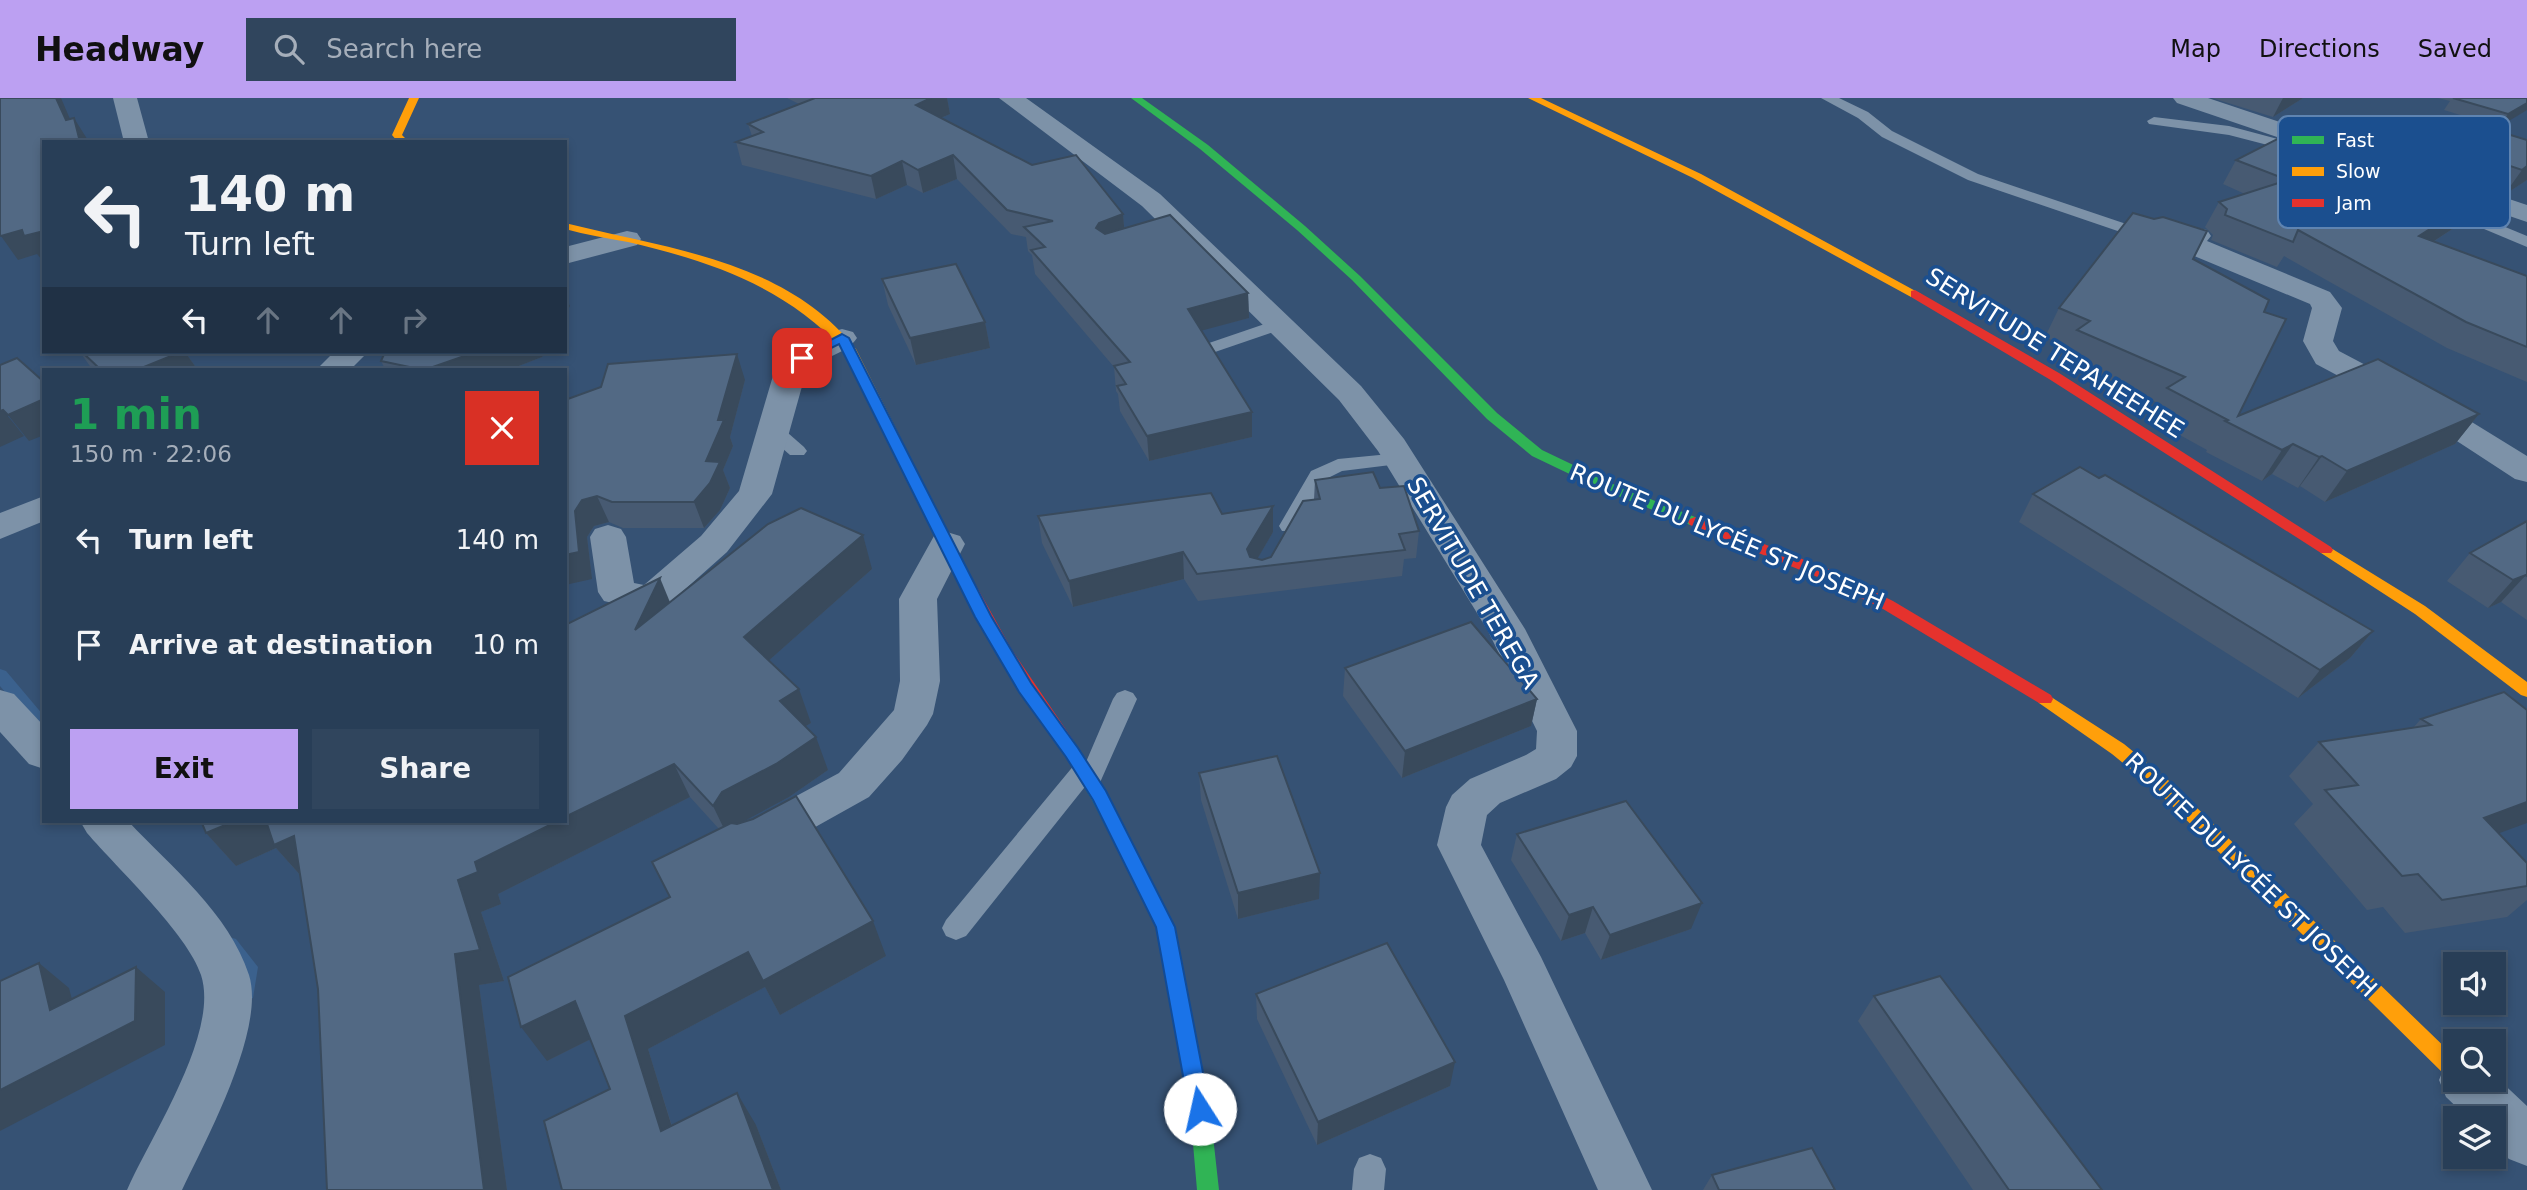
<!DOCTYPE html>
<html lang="en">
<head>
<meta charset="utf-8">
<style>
	:root { --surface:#283e57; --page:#30455d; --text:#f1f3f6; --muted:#a5aeba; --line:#44576d; --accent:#bca0f2 }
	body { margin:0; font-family:"DejaVu Sans",sans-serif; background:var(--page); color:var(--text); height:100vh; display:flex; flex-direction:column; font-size:26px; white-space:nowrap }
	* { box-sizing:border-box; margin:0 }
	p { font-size:23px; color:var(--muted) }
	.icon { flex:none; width:38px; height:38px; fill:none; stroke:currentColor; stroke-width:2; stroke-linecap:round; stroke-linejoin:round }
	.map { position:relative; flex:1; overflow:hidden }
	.panel { position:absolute; left:42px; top:270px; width:525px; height:455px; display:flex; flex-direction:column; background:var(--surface); border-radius:0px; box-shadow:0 4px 10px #0003,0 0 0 2px var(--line) }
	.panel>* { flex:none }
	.top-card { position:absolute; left:42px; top:42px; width:525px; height:214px; border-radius:0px; box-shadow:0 4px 10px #0003,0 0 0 2px var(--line); background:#283e57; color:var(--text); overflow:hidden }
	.tools { position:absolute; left:2443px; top:854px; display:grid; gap:14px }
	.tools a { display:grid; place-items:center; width:63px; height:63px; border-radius:0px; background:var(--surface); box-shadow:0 4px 10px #0003,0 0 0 2px var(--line); font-size:35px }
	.pin { position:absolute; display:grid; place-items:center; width:60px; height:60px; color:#fff; margin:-30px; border-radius:14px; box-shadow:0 4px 10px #0006 }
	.me { position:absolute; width:77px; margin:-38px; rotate:350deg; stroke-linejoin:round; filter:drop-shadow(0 0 5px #0008) }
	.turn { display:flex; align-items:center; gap:24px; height:147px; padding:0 28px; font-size:32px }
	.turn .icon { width:91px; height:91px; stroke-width:2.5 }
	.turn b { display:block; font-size:49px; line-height:60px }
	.lanes { display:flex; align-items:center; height:66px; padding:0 28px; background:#0003; justify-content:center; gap:35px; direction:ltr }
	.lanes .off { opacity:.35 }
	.round { display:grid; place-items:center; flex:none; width:74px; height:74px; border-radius:0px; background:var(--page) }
	.overview { display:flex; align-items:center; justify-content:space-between; height:119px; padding:0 28px }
	h1 { font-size:42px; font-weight:700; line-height:52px; color:#1e9e55 }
	.cta { display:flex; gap:14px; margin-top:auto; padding:14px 28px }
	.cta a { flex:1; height:80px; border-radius:0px; background:var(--accent); color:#111; font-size:28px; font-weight:700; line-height:80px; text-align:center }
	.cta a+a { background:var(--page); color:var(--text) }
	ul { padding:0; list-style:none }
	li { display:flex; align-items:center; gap:21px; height:105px; padding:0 28px }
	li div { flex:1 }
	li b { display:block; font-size:26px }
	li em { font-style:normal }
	header { display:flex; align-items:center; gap:42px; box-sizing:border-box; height:98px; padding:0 35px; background:var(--accent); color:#111 }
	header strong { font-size:33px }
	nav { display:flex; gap:38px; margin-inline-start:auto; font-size:24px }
	.search { width:490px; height:63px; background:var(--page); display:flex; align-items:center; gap:18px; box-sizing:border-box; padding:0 24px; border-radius:0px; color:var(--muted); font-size:26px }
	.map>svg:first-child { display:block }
</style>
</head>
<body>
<header>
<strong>Headway</strong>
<div class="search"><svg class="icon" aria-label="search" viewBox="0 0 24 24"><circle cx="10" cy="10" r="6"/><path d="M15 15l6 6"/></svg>Search here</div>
<nav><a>Map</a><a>Directions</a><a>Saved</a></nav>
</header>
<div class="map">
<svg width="2527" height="1092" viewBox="0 0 2527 1092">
	<rect width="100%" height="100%" fill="#365274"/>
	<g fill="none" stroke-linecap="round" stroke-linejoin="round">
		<!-- stream -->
		<g fill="#3b618d" fill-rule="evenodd">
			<polygon points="0,571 6,573 44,618 44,629 33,628 0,588"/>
			<polygon points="229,839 236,841 258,869 253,900 246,903 239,900 236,894 238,871 219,847 222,841"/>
		</g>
		<!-- lane -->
		<g fill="#7d92a8" fill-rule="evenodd">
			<polygon points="1821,0 1839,0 1868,14 1892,33 1978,76 2156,136 2158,139 2156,142 2144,142 1968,82 1882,39 1858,20"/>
			<polygon points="2154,19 2229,28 2308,49 2310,52 2303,56 2229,37 2149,26 2147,23"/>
			<polygon points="2440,102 2527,138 2527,149 2434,110 2432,107 2434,104"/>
			<polygon points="1279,221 1288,226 1285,230 1215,254 1206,249 1209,245"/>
			<polygon points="773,326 780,328 804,349 807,353 804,357 790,357 766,336 763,332"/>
			<polygon points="1400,355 1407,357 1410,361 1407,365 1342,373 1326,381 1296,433 1282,433 1279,428 1311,373 1338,361"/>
			<polygon points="1125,592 1133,595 1137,601 1098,689 1084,690 966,838 956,842 946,838 942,830 946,822 1075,666 1086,664 1113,601 1117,595"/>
			<polygon points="1370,1056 1381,1060 1386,1071 1384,1092 1352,1092 1354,1071 1359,1060"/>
		</g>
		<!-- street -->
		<g fill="#7d92a8" fill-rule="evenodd">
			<polygon points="113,0 137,0 149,44 124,44"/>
			<polygon points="999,0 1026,0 1160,96 1361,288 1404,341 1525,531 1577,633 1577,658 1571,669 1556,681 1500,705 1487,717 1481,747 1541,859 1652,1092 1598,1092 1504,882 1437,747 1446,709 1452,697 1470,681 1526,657 1536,651 1537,633 1488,533 1378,353 1339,302 1142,108"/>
			<polygon points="2173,0 2208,0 2527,107 2527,124 2177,5"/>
			<polygon points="2197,130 2207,132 2211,138 2207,143 2330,194 2342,210 2333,243 2339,253 2462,318 2527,358 2527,384 2515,381 2440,332 2316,266 2303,243 2312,210 2310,206 2187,155 2179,144 2187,132"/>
			<polygon points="627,133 637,135 641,141 637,147 565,166 565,149"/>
			<path d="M842,231l11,3 4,6c-11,17 -37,19 -51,34l-34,122 -45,58 -63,56 -13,4 -47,-11 -6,-9 -8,-55 5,-8 13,-4 13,4 5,8 8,46 10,2 57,-49 38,-45 36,-122c15,-21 43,-34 67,-40z"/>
			<polygon points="334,254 368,254 351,271 317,271"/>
			<polygon points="44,398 44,423 0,441 0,415"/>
			<polygon points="947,434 960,438 965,446 937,501 940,583 933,616 927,627 902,662 869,699 776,751 761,756 746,751 739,738 746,725 839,675 894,612 900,583 899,501 934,438"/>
			<polygon points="0,592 14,596 44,628 44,671 29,666 0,634"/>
			<path d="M80,723h48c43,46 101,92 121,154 17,54 -43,165 -67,215h-55c23,-53 93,-157 74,-215 -13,-41 -84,-107 -114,-142z"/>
			<polygon points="2455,962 2455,982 2494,982 2494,977 2527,1008 2527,1068 2509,1061 2494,1046 2494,1020 2468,1020 2446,999 2439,982 2446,965"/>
		</g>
		<!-- fast -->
		<g fill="#30b455" fill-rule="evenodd">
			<polygon points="1131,0 1142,0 1208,47 1305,128 1360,178 1497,315 1542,352 1613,386 1700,421 1702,424 1700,427 1690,427 1603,392 1532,358 1487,321 1352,182 1297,132 1200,51"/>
			<polygon points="1067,640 1073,642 1105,693 1175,829 1210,1011 1219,1092 1197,1092 1190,1011 1157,829 1092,702 1059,647 1061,642"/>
		</g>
		<!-- slow -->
		<g fill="#ff9f0a" fill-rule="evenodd">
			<polygon points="409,0 419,0 402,37 409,44 398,44 392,37"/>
			<polygon points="1528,0 1541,0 1701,76 1921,196 1919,199 1911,199 1693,80"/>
			<path d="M565,125c103,26 221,37 291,126l104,208 -2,4 -5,1 -7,-5 -102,-207c-61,-64 -131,-88 -216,-108 -21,-4 -42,-7 -63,-13z"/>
			<polygon points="2326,447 2425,508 2527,584 2527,599 2521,597 2415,516 2321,455 2319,452"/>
			<polygon points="2045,595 2124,646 2168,682 2455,959 2457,982 2448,980 2156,692 2112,656 2039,605 2037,601 2039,597"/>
		</g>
		<!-- jam -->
		<g fill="#e5322d" fill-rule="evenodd">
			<polygon points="1915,192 2059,275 2331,449 2333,452 2331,455 2321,455 2049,281 1911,199 1911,193"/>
			<polygon points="1695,419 1830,472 1893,503 2051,597 2053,601 2051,605 2039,605 1883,511 1820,480 1690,427 1688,424 1690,421"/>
			<polygon points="953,454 958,455 1012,552 1073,642 1075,647 1073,652 1061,652 1001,560 946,459"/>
		</g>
	</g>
	<!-- wall -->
	<g fill="#475a72">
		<polygon points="787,0 947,0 950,16 941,20 1123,116 1124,131 1248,195 1249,220 1201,232 1252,314 1252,339 1149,363 1120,313 1118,296 1116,293 1114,269 1035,176 1032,157 1028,153 1026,139 1011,136 957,81 923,95 907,87 876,101 742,67 736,44 752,38 748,26 799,6"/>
		<polygon points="2212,0 2303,0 2273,19"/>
		<polygon points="2438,0 2527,0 2499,29 2444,12 2450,3"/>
		<polygon points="2527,42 2527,82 2504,97 2434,73 2450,48"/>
		<polygon points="2236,62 2410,79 2431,77 2480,99 2463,124 2433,144 2527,178 2527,284 2447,250 2284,158 2277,169 2211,142 2213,137 2205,129 2219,104 2245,96 2223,86"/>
		<polygon points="2193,161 2264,214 2238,318 2479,316 2455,346 2325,404 2300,388 2298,390 2272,376 2262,383 2206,354 2207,352 2149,320 2158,305 2063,262 2069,250 2045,239 2059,210"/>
		<polygon points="882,181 985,224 990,250 916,267 888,207"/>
		<polygon points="80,254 185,254 197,271 92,271"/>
		<polygon points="385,254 546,254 542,259 511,271 385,271 381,263"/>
		<polygon points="745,282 730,339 733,348 723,372 730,390 720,412 704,430 623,430 609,424 594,428 587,439 592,481 565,302"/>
		<polygon points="1315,382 1380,390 1419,433 1416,460 1404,461 1402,478 1198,503 1184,481 1073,509 1042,445 1038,418 1273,434 1257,461 1262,462 1271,459 1314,402"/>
		<polygon points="2033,396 2373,533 2350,560 2298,600 2019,424"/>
		<polygon points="2527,423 2527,522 2501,504 2488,510 2447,483 2470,455"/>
		<polygon points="872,471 768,563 811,625 805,628 828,672 789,699 738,726 886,858 780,917 765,889 648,951 672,1028 756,1027 781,1092 562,1092 610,991 591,941 547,963 670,799 719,731 690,699 498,796 501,806 481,814 504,883 479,887 507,1092 327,1092 318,891 300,777 276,750 236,768 206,735 565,723 670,504"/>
		<polygon points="1345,570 1537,601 1531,628 1402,680 1343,598"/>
		<polygon points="2504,594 2499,735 2527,765 2527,802 2507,819 2405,835 2383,809 2367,812 2294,726 2313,706 2289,678 2319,644 2413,630 2421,621"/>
		<polygon points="1199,675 1319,801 1238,821 1201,702"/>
		<polygon points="1517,736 1691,831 1601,862 1585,835 1561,843 1511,762"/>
		<polygon points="1256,896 1450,988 1317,1047 1257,921"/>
		<polygon points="1874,898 2102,1092 1973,1092 1858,923"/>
		<polygon points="1712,1077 1835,1092 1703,1092"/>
	</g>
	<!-- shaded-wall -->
	<g fill="#394a5c">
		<polygon points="56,0 61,0 79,42 74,20 89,44 80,44 66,22"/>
		<polygon points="931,0 947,0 950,16 920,29 916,7"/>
		<polygon points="2283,0 2303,0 2273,19"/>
		<polygon points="2527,5 2527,12 2499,29 2508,16"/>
		<polygon points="953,57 957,81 923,95 918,72"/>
		<polygon points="902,63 907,87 876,101 871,78"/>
		<polygon points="2527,68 2527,82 2504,97 2522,72"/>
		<polygon points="2480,99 2463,124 2402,164 2419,138"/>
		<polygon points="1123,116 1125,140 1101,149 1096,130 1099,125"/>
		<polygon points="22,132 44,133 44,162 42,162 37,156 18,162 1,138"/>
		<polygon points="1248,195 1249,220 1189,236 1188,211"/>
		<polygon points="565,197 570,208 565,217"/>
		<polygon points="985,224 990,250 916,267 910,240"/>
		<polygon points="181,254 185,254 197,271 139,271"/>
		<polygon points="476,254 546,254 542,259 511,271 427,271"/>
		<polygon points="737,256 745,282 730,339 733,348 723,372 730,390 720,412 704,430 694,404"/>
		<polygon points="44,301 44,337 29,343 8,317"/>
		<polygon points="3,312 24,338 0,349 0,313"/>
		<polygon points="1252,314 1252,339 1149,363 1147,338"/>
		<polygon points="2479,316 2455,346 2325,404 2347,373"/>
		<polygon points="2293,346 2272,376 2262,383 2282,352"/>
		<polygon points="2322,358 2300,388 2298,390 2319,359"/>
		<polygon points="597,398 609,424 594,428 587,439 592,481 565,487 565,457 575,413 582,402"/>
		<polygon points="1273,408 1273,434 1252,470 1247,451"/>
		<polygon points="863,437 872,471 757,573 744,539"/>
		<polygon points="1183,454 1184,481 1073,509 1069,483"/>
		<polygon points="2526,477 2501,504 2488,510 2513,482"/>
		<polygon points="660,480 674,514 635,532"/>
		<polygon points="2373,533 2350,560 2298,600 2320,572"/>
		<polygon points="799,591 811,625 792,636 780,603"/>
		<polygon points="1537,601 1531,628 1402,680 1405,653"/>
		<polygon points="816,639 828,672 789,699 737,727 729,741 713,708 722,694"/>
		<polygon points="674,666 690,699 498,796 501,806 481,814 504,883 479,887 507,1092 484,1092 455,856 458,782 475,764 558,723 565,723 565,719"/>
		<polygon points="2527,704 2527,725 2448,754 2484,720"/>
		<polygon points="235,723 273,723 294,738 302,779 276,750 236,768 206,735"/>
		<polygon points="1320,775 1319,801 1238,821 1238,795"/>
		<polygon points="1702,805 1691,831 1601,862 1610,837"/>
		<polygon points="1593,809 1585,835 1561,843 1569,817"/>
		<polygon points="873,823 886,858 780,917 765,889 648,951 683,1065 661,1033 625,918 748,854"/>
		<polygon points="39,865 69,890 81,937 50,912"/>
		<polygon points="136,869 165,894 165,947 0,1033 0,992"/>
		<polygon points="575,903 599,937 547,963 521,929"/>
		<polygon points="1455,964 1450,988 1317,1047 1318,1024"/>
		<polygon points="737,995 756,1027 781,1092 773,1092"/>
	</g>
	<!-- building -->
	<g fill="#526984" stroke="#394a5c" stroke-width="2">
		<polygon points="0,0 56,0 66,22 74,20 80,44 44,44 44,133 24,138 22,132 1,138 0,137"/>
		<polygon points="815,0 931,0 916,7 1032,67 1076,57 1123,116 1099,125 1096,130 1105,136 1170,117 1248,195 1188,211 1252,314 1147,338 1117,288 1126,286 1114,268 1130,264 1031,152 1045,149 1024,129 1053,123 1007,112 953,57 918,72 902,63 871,78 736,44 763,34 748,26"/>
		<polygon points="2453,0 2527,0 2527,5 2508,16"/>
		<polygon points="2478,27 2527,42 2527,68 2522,72 2450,48"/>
		<polygon points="2289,35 2410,79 2425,67 2431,77 2480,99 2419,138 2527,178 2527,249 2466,224 2298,132 2293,144 2225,117 2227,111 2219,104 2288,82 2236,62"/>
		<polygon points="2133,115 2154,121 2163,119 2207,133 2193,161 2269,202 2264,214 2286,221 2238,318 2378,261 2479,316 2347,373 2322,358 2319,359 2293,346 2282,352 2225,323 2228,322 2167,290 2185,279 2077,232 2090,223 2059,210"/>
		<polygon points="956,166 985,224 910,240 882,181"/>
		<polygon points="82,254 181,254 139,271 100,271"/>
		<polygon points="385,254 476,254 427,271 419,271 381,263"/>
		<polygon points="737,256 718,322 724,322 706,363 720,364 710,385 694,404 612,404 597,398 582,402 575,413 579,454 565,457 565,302 601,289 608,266"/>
		<polygon points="17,260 44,284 44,301 8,317 3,312 0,313 0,267"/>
		<polygon points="2080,369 2099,380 2105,377 2373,533 2320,572 2033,396"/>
		<polygon points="1373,374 1380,390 1404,388 1419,433 1399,436 1405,452 1197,476 1183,454 1069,483 1038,418 1211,395 1222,416 1273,408 1247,451 1250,459 1262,462 1271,459 1303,403 1320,401 1315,382"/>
		<polygon points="801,410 863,437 744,539 799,591 780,603 816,639 776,666 722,694 713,708 674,666 565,719 565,527 660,480 635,532 768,426"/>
		<polygon points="2527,423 2527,478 2526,477 2513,482 2470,455"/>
		<polygon points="1471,524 1537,601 1405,653 1345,570"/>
		<polygon points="2504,594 2527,612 2527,704 2484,720 2527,765 2527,788 2442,802 2418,776 2402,778 2325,692 2358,687 2319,644 2431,627 2421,621"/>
		<polygon points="1277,658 1320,775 1238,795 1199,675"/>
		<polygon points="796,698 873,823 763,883 748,854 625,918 661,1033 737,995 773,1092 562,1092 544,1023 610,991 575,903 521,929 508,879 670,799 652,764 731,725 737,726 753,721"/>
		<polygon points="1626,703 1702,805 1610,837 1593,809 1569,817 1517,736"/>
		<polygon points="201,723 235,723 206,735"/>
		<polygon points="266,723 558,723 475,764 478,774 458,782 480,852 455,856 484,1092 327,1092 318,891 294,738 274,747"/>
		<polygon points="1387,845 1455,964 1318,1024 1256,896"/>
		<polygon points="39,865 50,912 136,869 135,923 0,992 0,883"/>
		<polygon points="1940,878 2102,1092 2009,1092 1874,898"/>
		<polygon points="1812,1050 1835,1092 1719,1092 1712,1077"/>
	</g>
	<!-- route -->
	<polygon fill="#1a73e8" stroke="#114b97" stroke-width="2" points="842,236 849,240 991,518 1031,585 1078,650 1106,693 1175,829 1210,1011 1207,1018 1200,1021 1192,1018 1189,1011 1156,829 1093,702 1066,659 1019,594 975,519 839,246 807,262 802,264 796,260"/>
	<g text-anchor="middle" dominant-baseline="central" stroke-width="7" stroke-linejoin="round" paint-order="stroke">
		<!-- street labels -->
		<g font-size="24" fill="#fff" stroke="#1b4f8f">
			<text transform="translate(2055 255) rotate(32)">SERVITUDE TEPAHEEHEE</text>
			<text transform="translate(1727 439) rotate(23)">ROUTE DU LYCÉE ST JOSEPH</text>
			<text transform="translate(1473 485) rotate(60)">SERVITUDE TEREGA</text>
			<text transform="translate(2251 777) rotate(44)">ROUTE DU LYCÉE ST JOSEPH</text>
		</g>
	</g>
	<!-- legend -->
	<rect x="2278" y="18" width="232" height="112" rx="10" fill="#1b4f8f" stroke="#5f84b1" stroke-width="2"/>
	<rect x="2292" y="38" width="32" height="8" fill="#30b455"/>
	<rect x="2292" y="69" width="32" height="9" fill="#ff9f0a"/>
	<rect x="2292" y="101" width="32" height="8" fill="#e5322d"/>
	<g font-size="19" fill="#fff">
		<text x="2336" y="49">Fast</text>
		<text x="2336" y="80">Slow</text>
		<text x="2336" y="112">Jam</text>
	</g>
</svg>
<div class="tools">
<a><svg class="icon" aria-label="sound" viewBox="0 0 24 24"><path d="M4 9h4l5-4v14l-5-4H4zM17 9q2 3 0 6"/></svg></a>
<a><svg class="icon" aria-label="search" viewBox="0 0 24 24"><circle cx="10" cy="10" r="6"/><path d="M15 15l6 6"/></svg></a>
<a><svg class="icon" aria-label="layers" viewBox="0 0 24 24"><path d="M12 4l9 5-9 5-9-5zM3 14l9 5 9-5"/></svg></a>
</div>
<div class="pin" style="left:802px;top:260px;background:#d93025"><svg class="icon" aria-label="arrive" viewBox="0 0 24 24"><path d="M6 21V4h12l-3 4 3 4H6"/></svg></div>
<svg class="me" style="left:1200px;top:1011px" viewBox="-20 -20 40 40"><circle r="19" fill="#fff"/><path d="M0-13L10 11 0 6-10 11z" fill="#1a73e8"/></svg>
<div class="top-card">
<div class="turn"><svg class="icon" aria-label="left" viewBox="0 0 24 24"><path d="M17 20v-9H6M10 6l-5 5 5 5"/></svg><div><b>140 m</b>Turn left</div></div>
<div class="lanes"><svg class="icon" aria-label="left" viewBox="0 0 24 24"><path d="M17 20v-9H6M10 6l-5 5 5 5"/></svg><svg class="icon off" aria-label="ahead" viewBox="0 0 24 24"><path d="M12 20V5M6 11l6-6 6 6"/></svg><svg class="icon off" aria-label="ahead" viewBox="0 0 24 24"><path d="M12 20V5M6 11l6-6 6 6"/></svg><svg class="icon off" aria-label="right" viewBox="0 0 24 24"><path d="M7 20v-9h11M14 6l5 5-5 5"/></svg></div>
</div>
<section class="panel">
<div class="overview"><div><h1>1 min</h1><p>150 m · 22:06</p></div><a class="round" style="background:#d93025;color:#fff"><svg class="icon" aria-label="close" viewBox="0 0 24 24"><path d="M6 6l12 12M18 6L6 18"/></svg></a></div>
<ul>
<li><svg class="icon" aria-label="left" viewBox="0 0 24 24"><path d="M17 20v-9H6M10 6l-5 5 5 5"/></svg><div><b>Turn left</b></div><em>140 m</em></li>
<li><svg class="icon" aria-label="arrive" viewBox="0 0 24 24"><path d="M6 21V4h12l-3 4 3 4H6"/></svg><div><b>Arrive at destination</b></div><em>10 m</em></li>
</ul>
<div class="cta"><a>Exit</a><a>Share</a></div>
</section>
</div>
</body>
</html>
